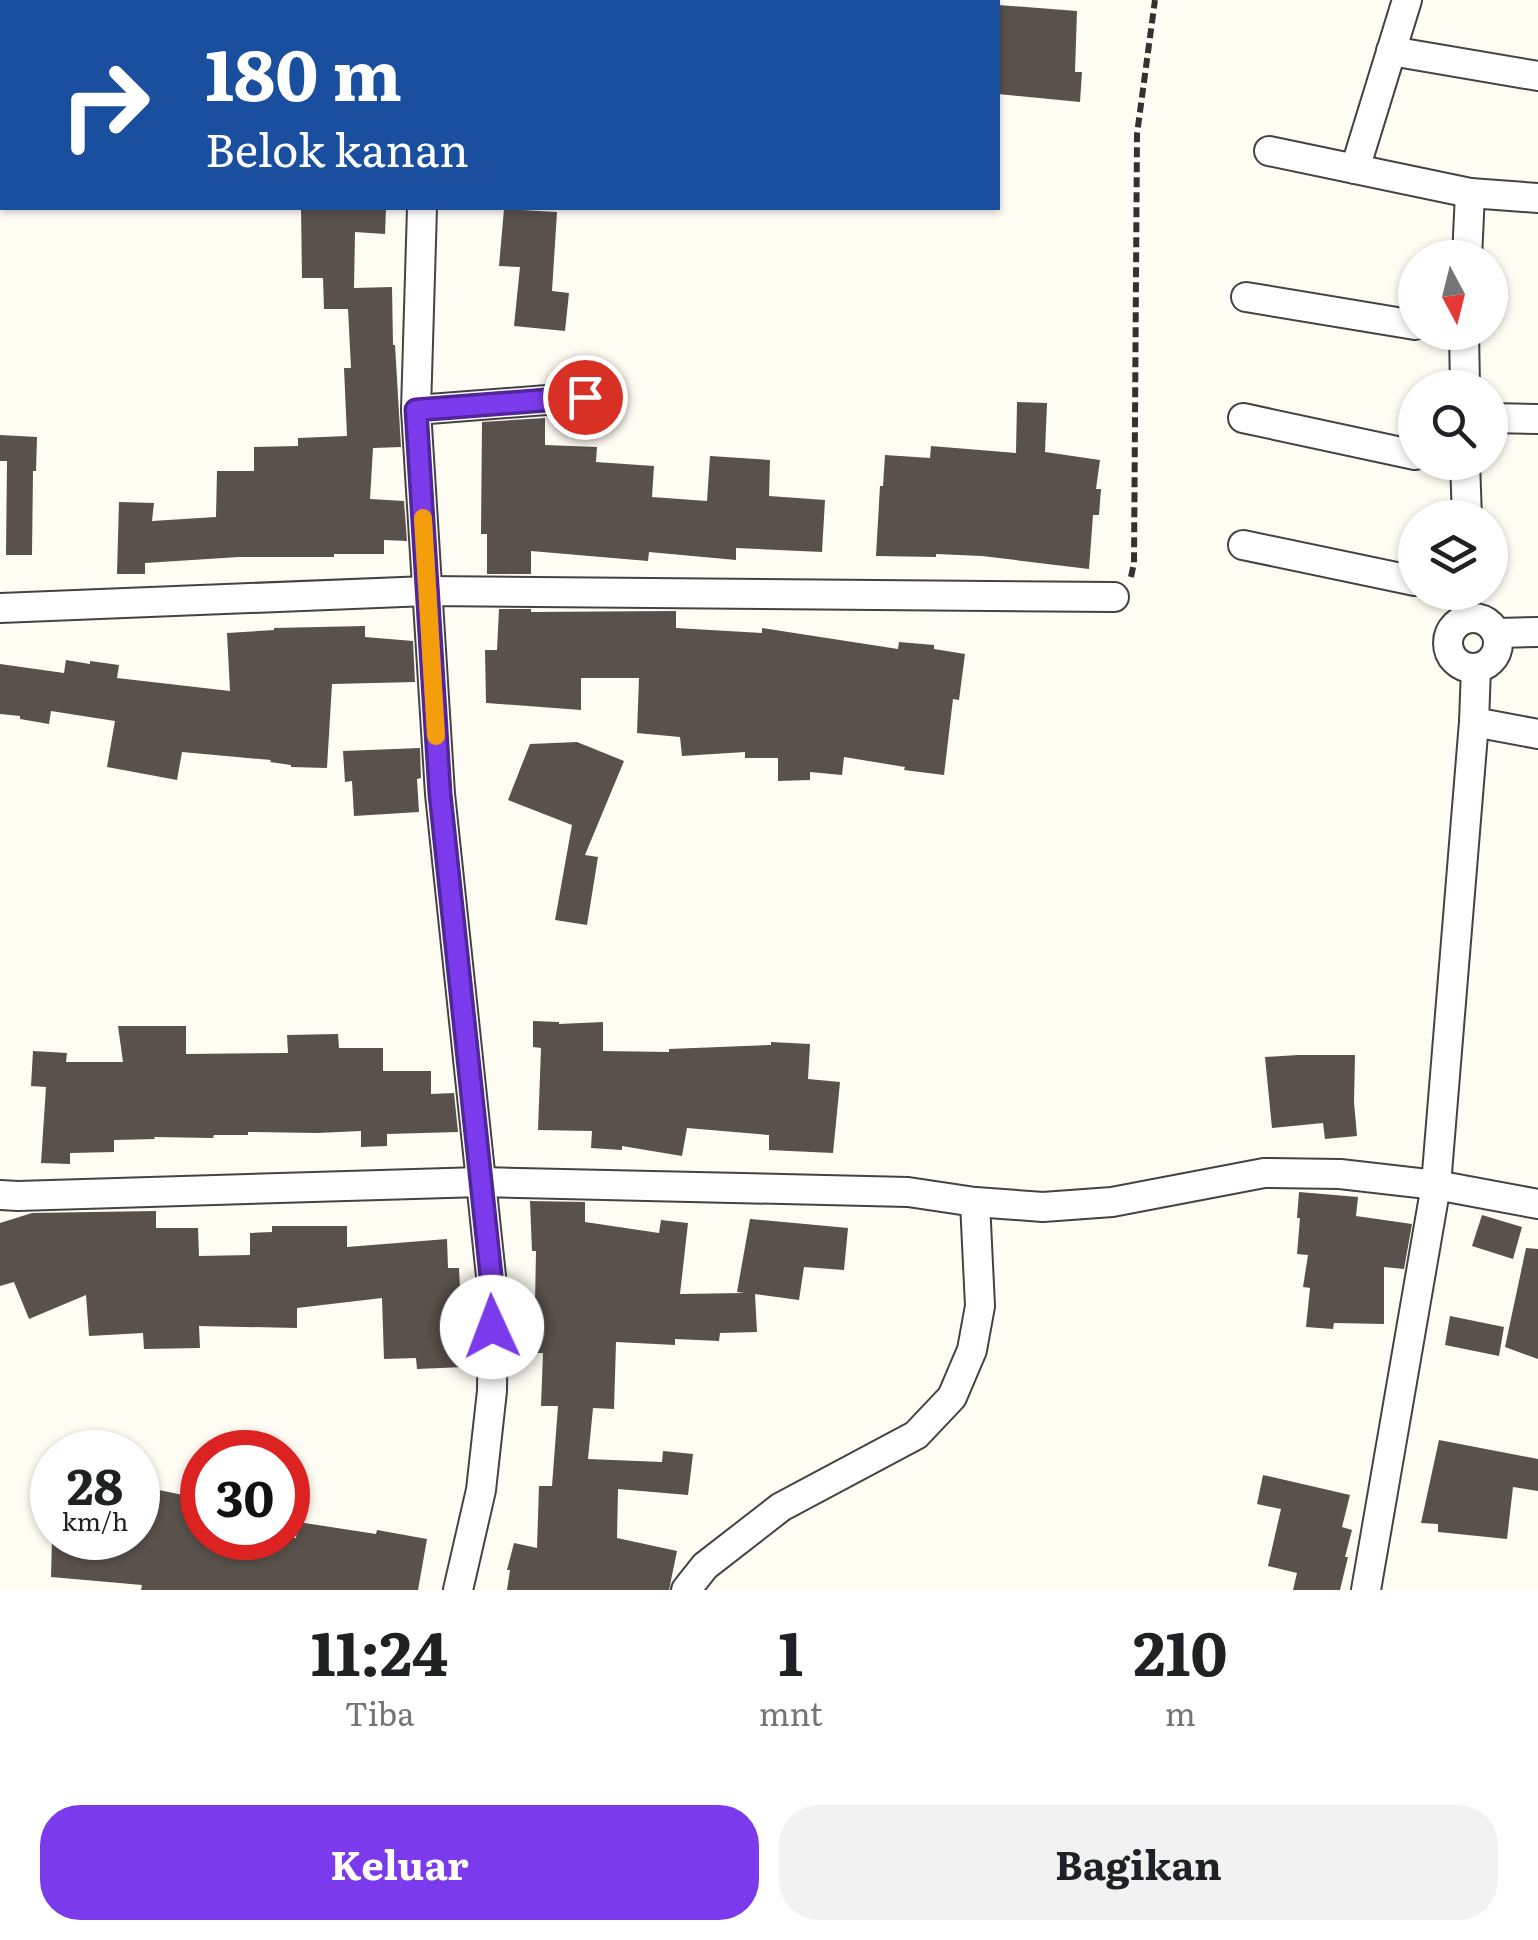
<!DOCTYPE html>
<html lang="id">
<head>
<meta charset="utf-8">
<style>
	:root { --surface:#fff; --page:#f2f2f2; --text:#202124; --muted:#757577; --accent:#7c3aed }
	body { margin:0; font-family:Literata,serif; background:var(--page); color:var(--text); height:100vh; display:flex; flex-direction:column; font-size:38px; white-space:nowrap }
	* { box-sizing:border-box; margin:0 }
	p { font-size:32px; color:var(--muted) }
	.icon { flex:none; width:55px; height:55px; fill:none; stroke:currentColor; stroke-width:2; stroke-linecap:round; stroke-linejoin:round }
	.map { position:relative; height:1590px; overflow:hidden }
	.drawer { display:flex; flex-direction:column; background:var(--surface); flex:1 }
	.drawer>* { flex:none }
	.hud { position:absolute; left:0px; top:0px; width:1000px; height:210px; box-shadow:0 2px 8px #0004; background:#1a4fa0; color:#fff; overflow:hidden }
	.needle { width:65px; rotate:173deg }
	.buttons { position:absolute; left:1398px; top:240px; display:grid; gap:20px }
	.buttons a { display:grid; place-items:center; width:110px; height:110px; border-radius:50%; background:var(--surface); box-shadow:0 2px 8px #0004; font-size:50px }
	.speed { position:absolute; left:30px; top:1430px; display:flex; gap:20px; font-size:50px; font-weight:700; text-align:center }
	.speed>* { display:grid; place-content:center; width:130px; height:130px; border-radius:50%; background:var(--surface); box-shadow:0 2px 8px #0004; line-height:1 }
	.speed small { font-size:25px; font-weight:400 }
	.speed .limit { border:15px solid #d22; background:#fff; color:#111 }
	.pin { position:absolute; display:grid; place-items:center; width:85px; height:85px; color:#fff; margin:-42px; border:5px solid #fff; border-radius:50%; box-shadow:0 2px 10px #0007 }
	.me { position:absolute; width:110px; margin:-55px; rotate:358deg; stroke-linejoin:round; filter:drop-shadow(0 0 8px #0008) }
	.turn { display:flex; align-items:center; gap:35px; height:210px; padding:0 40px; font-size:45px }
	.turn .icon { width:130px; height:130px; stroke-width:2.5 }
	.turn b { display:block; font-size:70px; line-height:85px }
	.eta { display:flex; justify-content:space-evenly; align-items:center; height:170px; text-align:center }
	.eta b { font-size:60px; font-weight:700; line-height:70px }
	.action { display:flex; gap:20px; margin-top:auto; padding:20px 40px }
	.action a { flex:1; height:115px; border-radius:40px; background:var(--accent); color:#fff; font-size:40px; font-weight:700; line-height:115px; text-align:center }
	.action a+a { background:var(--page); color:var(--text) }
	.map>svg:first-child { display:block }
</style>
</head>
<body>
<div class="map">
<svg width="1538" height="1590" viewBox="0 0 1538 1590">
	<rect width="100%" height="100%" fill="#fffcf3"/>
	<!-- building -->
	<g fill="#59514b">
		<polygon points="998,5 1077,11 1075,72 1082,72 1080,102 998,94"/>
		<polygon points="301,208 386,208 385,234 355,232 354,288 392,287 393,345 395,345 401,447 373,448 370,499 404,501 407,541 384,540 384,554 334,554 334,557 239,557 145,563 145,574 117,574 119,502 154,503 152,521 216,517 217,471 254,471 254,447 298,446 298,438 347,436 344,368 351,368 348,309 324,309 323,278 302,278"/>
		<polygon points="504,209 557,212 552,291 569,293 565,331 514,326 520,267 499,266"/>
		<polygon points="1017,402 1047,403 1045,452 1100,460 1096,489 1101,489 1099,515 1093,515 1089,569 982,556 936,554 936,557 876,556 880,486 883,486 885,455 930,458 931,446 1016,453"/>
		<polygon points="545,418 545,445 597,447 596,462 654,466 652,497 707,501 710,456 770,460 769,496 825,500 822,552 736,548 736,560 649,552 648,561 531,551 531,574 487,574 487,534 481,534 482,422"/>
		<polygon points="0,435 37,437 36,471 33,471 32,555 6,555 7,461 0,461"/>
		<polygon points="499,609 531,609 531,612 676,611 676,628 762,633 762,628 898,649 899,642 934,645 934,649 965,654 959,700 953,699 944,775 904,770 905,767 844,757 842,775 810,772 810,780 778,781 778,758 745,758 745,752 682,756 680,737 637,733 639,678 581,678 581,710 486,703 485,650 497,650"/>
		<polygon points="365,626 365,637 413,641 415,682 332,684 327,768 291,767 291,765 270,762 271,760 182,752 177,780 107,767 115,721 51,711 49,724 20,719 20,716 0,714 0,664 64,673 66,660 90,664 90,661 119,665 117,678 230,691 227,633 274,630 274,628"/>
		<polygon points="577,742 624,761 585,855 598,857 587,925 555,920 572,825 508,800 530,744"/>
		<polygon points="420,748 421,778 417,779 419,812 354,816 352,781 345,782 343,751"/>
		<polygon points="533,1021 559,1022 559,1024 603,1022 603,1051 669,1052 669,1049 771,1045 771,1042 810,1044 808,1079 840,1082 833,1153 769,1150 769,1135 687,1128 682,1156 622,1146 622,1150 591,1148 592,1131 538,1130 541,1048 533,1047"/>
		<polygon points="118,1026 186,1026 186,1054 288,1053 287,1035 338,1034 339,1048 383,1048 383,1071 431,1071 431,1094 454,1093 458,1132 387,1134 387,1146 361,1147 361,1131 317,1133 248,1132 248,1135 214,1135 213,1138 154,1137 155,1139 114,1140 114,1152 70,1153 70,1164 41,1163 46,1087 31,1086 33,1051 67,1053 66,1062 123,1062"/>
		<polygon points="1298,1055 1355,1055 1354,1102 1357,1136 1325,1139 1323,1123 1272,1128 1265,1057"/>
		<polygon points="1299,1192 1358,1197 1356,1216 1412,1224 1404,1269 1384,1267 1384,1324 1334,1323 1333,1329 1306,1327 1310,1288 1303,1287 1308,1255 1297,1254 1300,1218 1297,1218"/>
		<polygon points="530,1201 585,1202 585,1222 659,1233 661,1220 688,1223 680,1294 744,1293 737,1292 750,1219 848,1228 844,1270 804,1267 799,1300 755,1294 757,1332 720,1333 719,1341 675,1339 675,1345 616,1342 614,1409 593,1408 588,1459 662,1462 663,1451 693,1454 688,1495 618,1489 617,1538 677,1551 669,1590 507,1590 510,1570 507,1570 514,1543 537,1548 539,1486 552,1486 558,1406 541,1406 543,1353 534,1353 536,1251 532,1251"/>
		<polygon points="156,1211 156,1228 198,1228 199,1256 250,1255 250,1233 272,1232 272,1226 347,1226 347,1247 447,1239 448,1268 459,1268 464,1367 417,1369 416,1358 384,1359 382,1298 297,1308 297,1328 199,1326 200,1348 144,1349 143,1333 89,1336 86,1295 29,1319 14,1282 0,1286 0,1223 32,1213"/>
		<polygon points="1482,1215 1522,1227 1513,1259 1472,1246"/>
		<polygon points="1526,1248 1538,1249 1538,1359 1505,1347"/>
		<polygon points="1450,1316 1504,1327 1499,1356 1445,1345"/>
		<polygon points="1439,1440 1538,1459 1538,1491 1513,1487 1507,1539 1438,1532 1438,1524 1421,1523"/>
		<polygon points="1263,1475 1350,1495 1342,1527 1352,1530 1345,1557 1348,1557 1340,1590 1293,1590 1297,1573 1268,1566 1281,1509 1257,1504"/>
		<polygon points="154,1489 188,1496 186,1506 202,1509 202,1538 296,1538 298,1522 376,1534 377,1530 427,1539 418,1590 141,1590 142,1585 51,1577 52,1538 143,1538"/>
	</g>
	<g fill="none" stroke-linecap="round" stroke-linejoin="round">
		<defs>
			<g id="street">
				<polyline points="242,2 243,0"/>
				<polyline points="430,2 430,0"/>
				<polyline points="1391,51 1538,76"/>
				<polyline points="1269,151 1470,193 1467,258"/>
				<polyline points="1355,169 1407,0"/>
				<polyline points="1470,193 1538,198"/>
				<polyline points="422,208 416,410 440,794 493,1295 492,1391 481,1490 458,1590"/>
				<polyline points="1246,297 1415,325"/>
				<polyline points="1464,332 1465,388"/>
				<polyline points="416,410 585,397"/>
				<polyline points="1243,418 1415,455"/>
				<polyline points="1490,418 1538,419"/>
				<polyline points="1465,462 1467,518"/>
				<polyline points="1243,545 1415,581"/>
				<polyline points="0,608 427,591 1114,597"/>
				<circle cx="1473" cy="643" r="25"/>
				<polyline points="1497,633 1538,632"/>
				<polyline points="1474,722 1538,734"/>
				<polyline points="0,1195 18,1196 481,1182 908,1192 975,1202 1043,1207 1112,1202 1264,1173 1340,1174 1436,1185 1538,1204"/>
				<polyline points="686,1590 705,1566 781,1507 916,1435 952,1397 972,1350 980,1306 975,1202"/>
				<polyline points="1366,1590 1436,1185 1474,722 1476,668"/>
			</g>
		</defs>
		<!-- street casing -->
		<use href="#street" stroke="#434343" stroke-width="32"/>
		<!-- path -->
		<polyline stroke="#323232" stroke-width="6" stroke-dasharray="10 5" stroke-linecap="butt" points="1131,577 1134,563 1137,134 1155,0"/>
		<!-- street -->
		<use href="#street" stroke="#fff" stroke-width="28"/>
	</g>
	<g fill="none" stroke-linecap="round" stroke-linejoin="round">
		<defs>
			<polyline id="route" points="492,1327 493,1295 440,794 416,410 585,397"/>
		</defs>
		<!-- route casing -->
		<use href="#route" stroke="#51269a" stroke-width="25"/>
		<!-- route -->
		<use href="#route" stroke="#7c3aed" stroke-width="18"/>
		<!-- slow -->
		<polyline stroke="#f59e0b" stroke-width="18" points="423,518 436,736"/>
	</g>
</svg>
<div class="buttons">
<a><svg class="needle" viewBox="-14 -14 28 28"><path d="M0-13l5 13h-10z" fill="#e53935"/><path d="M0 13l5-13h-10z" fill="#757577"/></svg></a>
<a><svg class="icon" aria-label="search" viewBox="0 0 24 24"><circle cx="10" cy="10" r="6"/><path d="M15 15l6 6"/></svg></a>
<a><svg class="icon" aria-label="layers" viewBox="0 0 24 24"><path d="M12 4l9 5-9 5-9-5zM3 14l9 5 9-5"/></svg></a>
</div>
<div class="speed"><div>28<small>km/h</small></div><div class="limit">30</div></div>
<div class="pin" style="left:585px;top:397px;background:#d93025"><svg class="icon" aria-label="arrive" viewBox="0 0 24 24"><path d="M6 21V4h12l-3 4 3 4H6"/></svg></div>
<svg class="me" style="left:492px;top:1327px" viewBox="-20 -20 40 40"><circle r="19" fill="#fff"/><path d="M0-13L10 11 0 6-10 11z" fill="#7c3aed"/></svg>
<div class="hud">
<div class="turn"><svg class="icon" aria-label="right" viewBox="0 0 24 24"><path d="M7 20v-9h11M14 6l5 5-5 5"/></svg><div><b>180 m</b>Belok kanan</div></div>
</div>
</div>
<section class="drawer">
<div class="eta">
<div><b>11:24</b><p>Tiba</p></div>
<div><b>1</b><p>mnt</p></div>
<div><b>210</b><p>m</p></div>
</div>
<div class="action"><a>Keluar</a><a>Bagikan</a></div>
</section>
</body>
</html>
